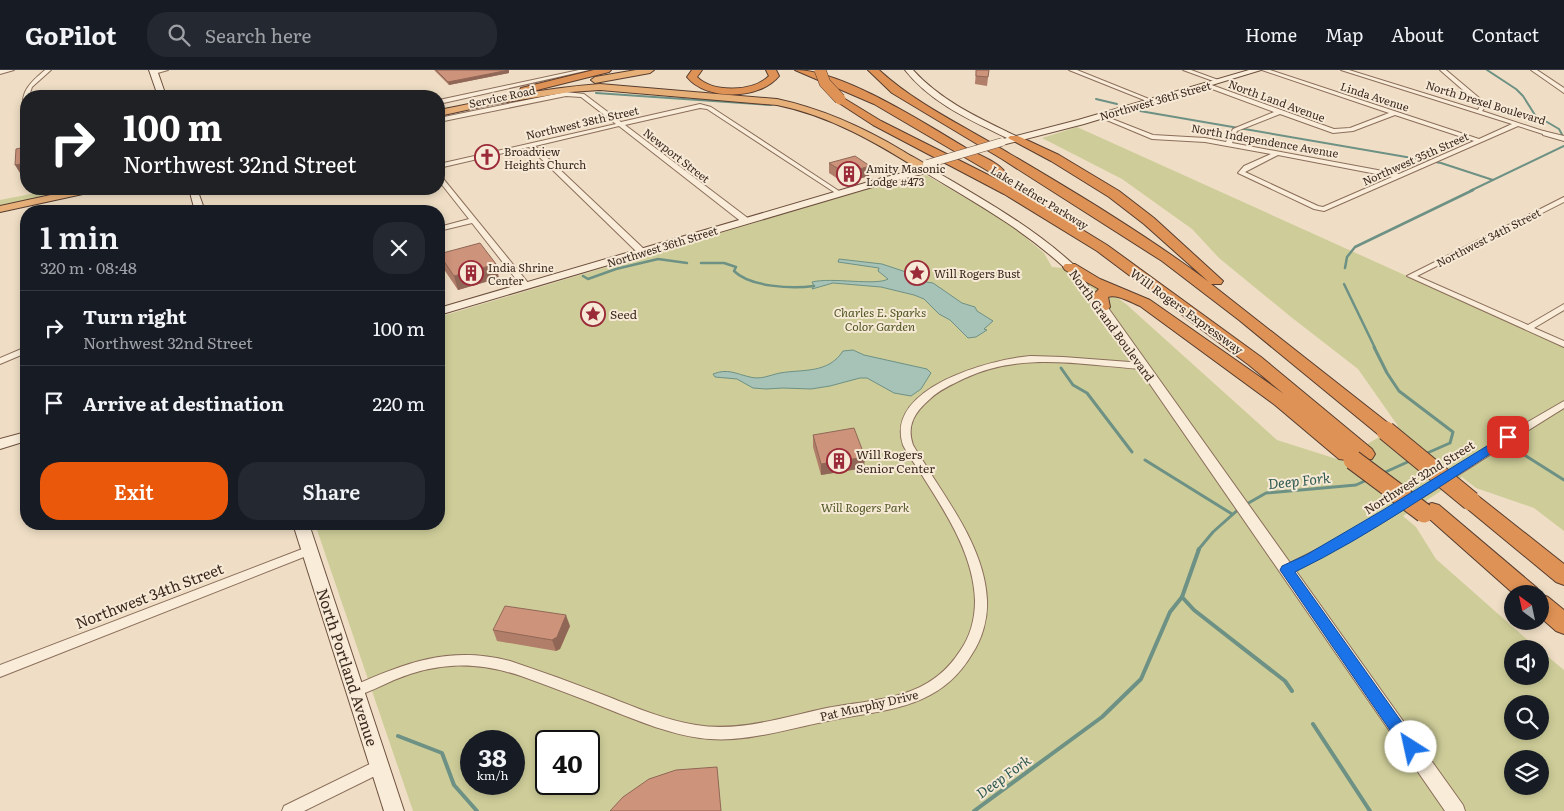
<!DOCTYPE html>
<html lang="en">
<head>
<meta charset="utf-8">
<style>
	:root { --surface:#171b24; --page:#242831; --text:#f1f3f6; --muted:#9ea1a6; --line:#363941; --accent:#ea580c }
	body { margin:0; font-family:Literata,serif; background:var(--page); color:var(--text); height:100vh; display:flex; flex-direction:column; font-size:19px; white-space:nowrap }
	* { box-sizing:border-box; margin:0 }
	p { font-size:16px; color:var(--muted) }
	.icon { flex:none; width:28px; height:28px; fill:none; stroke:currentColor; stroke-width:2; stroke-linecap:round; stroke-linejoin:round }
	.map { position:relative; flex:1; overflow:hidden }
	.sheet { position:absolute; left:20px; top:135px; width:425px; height:325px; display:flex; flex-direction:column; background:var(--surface); border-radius:20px; box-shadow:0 2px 8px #0003 }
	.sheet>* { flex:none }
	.top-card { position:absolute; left:20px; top:20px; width:425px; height:105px; border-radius:20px; box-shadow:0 2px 8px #0003; background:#202124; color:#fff; overflow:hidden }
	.needle { width:32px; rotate:327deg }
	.controls { position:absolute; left:1504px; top:515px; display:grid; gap:10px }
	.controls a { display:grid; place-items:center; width:45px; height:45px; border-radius:50%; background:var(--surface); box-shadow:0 2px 8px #0003; font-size:25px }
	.speed { position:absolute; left:460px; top:660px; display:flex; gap:10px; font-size:25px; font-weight:700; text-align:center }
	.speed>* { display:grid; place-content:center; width:65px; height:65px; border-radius:50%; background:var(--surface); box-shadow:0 2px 8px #0003; line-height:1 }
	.speed small { font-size:12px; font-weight:400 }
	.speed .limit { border:2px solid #111; border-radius:8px; background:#fff; color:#111 }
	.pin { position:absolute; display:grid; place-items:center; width:42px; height:42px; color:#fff; margin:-21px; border-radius:10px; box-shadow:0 2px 8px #0006 }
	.me { position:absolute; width:55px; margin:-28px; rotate:325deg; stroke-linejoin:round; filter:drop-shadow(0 0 4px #0008) }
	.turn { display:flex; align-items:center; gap:18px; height:105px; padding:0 20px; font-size:22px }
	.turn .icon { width:65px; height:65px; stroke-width:2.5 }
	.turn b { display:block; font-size:35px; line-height:42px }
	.round { display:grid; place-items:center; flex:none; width:52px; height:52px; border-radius:20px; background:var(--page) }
	.headline { display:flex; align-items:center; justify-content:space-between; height:85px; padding:0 20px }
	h1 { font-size:30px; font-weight:600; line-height:38px }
	.action { display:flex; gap:10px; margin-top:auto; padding:10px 20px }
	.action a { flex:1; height:58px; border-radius:20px; background:var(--accent); color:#fff; font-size:20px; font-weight:600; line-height:58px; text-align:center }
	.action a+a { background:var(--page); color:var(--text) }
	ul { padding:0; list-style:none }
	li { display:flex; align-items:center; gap:15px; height:75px; padding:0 20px; border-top:1px solid var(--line) }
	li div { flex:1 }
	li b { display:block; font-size:19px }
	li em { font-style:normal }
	header { display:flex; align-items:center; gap:30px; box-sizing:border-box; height:70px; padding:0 25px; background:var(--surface); border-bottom:1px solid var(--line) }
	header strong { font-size:24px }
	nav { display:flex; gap:28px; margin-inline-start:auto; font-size:18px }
	.search { width:350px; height:45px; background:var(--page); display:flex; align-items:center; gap:12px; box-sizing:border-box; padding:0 18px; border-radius:20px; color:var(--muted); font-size:19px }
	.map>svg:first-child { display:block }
</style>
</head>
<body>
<header>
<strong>GoPilot</strong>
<div class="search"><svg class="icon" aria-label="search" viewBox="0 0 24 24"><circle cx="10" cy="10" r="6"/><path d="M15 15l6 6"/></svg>Search here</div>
<nav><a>Home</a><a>Map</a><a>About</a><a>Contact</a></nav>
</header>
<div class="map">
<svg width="1564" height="741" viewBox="0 0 1564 741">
	<rect width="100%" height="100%" fill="#efdec5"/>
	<!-- green -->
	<g fill="#cecd99" fill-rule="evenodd">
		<path d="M1077,57l487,220v184l-30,-23 -58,-20 -14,-11 -59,39 13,11 20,32 102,90h-26v27h28v-26l24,20v141h-1151l-98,-287h124v-207l442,-132 45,-10 81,47 37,31 8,14 11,1 7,7 34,13 22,16 151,136 63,20 58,-34 -40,-57 -67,-52 -72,-59 -27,-29 -70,-50 -80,-41zM1512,634h28v27h-28zM471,671h43v43h-43zM546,671h43v43h-43zM1512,689h28v27h-28z"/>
		<polygon points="56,119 70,119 0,136 0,130"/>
	</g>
	<!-- water -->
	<g fill="#a7c2b7" stroke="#6d9184">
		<path d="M839,189l43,5 21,7 16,10 14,2 29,20 13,4 2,4 16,10 -9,8 3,1 -11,7 -8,1 -18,-18 -11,-6 -15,-15 -10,-4 -33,-8 -48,-4 -21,6 2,-3 -2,-4c20,-5 64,4 76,-3l-10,-8 1,-3 -41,-6z"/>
		<path d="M853,280l11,5 63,14 4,4 -10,16 -10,7 -17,-3 -27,-15h-7l-30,8 -19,3 -28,-1 -17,1 -13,-1 -16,-9 -22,-2 -2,-3c15,-6 23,0 37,3 11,3 20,-2 30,-4 23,-4 48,1 63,-22z"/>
	</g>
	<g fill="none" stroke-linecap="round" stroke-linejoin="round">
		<!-- stream-far3 -->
		<g stroke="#6d9184" stroke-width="2">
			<polyline points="1487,0 1516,19 1523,26 1535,45 1559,59 1564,68"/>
			<polyline points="596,23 771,35"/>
			<polyline points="1096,29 1117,34"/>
			<polyline points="1140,41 1441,93 1493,110"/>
			<polyline points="1470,121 1564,76"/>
		</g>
		<!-- stream-far2 -->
		<g stroke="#6d9184" stroke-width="2.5">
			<path d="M701,193h23l12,4 -2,4c16,16 58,18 80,15"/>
			<polyline points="1345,198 1347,187 1355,177 1473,120"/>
			<polyline points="583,206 588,209 616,199 658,189 687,193"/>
			<polyline points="1344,214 1375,278"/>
		</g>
		<!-- stream-far1 -->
		<g stroke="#6d9184" stroke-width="3">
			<polyline points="1374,277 1387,303 1399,321 1453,362 1450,373 1425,384"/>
			<polyline points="1061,298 1073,315 1087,323 1132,382"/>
			<polyline points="1515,379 1564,410"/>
			<polyline points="1145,390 1232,444"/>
			<polyline points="1381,404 1412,390"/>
			<polyline points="1245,435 1266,423 1356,415 1369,409"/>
			<polyline points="1198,480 1213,462 1240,438"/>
		</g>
		<!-- stream -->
		<g stroke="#6d9184" stroke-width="4">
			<polyline points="1182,527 1194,540 1285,611 1292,621"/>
			<polyline points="1313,654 1370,741"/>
			<polyline points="398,666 442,683 454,715 477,741"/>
			<polyline points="974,741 1102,647 1141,609 1170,542 1182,527 1199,479"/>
		</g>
		<defs>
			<g id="minor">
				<polygon points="0,0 14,0 0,4"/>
				<path d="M45,0h6l-19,17 -3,9h-3v15l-2,-1c-5,-18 8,-29 21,-40z"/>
				<polygon points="156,0 168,0 154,4 151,2"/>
				<polygon points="579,0 589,0 439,34 439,30"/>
				<polygon points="1069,0 1077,0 1154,31 1149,32"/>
				<polygon points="1183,0 1191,0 1221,11 1216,12"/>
				<path d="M1262,0h8l209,69 33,-15 -171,-54h8l129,40 2,-4 -1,-2 -39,-34h6l38,32 2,4 -4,5 67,22 -3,2 -28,-9 -194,85 -10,-2 -76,-36 6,-7 27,-12 -66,-12 -53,-3 -55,-23 5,-1 51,20 52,3 21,4 7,-13 41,-17 -70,-26 -1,-1 3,-2 128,46 16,-1 39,-15zM1280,44l53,19 20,-2 42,-16 79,26 -75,33 -167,-31 5,-12zM1278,85l114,22 -69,30 -5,-1 -73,-34z"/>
				<polygon points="1531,0 1537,0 1564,18 1564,23"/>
				<polygon points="566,22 584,24 621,52 700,34 711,37 842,123 837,124 707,39 700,38 625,55 749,149 749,153 743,153 619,56 535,76 645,180 646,182 642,184 639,184 529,77 439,98 439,94 616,54 581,27 566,26 439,52 439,48"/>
				<polygon points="439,105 441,106 529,214 529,218 523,218 472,153 439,161 439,157 469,149 439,111"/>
				<polygon points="1564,127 1564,132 1417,206 1528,255 1564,234 1564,240 1534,258 1564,271 1564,277 1407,206"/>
				<polygon points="26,277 26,283 0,294 0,288"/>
				<path d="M1031,286l32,1 80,6 5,3 -5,3c-63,-4 -120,-18 -180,10 -12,6 -24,11 -33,20 -15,13 -24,26 -17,46 6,11 14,21 20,32 24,37 52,78 54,123 1,19 -5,39 -15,54 -34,58 -91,55 -149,68 -40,8 -82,22 -123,16 -30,-4 -59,-16 -87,-27 -30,-12 -61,-24 -92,-35 -46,-15 -82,-14 -127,4 -13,6 -26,12 -39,17l-5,-2 -2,-4 2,-4c56,-24 98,-42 160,-26 33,11 66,23 99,36 28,11 56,23 87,28 42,7 85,-7 126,-16 54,-11 105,-7 138,-58 10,-14 15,-32 15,-50 -1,-44 -27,-85 -50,-121 -7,-12 -16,-23 -22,-35 -19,-57 88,-86 128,-89z"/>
				<path d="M1564,331v7c-91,56 -178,117 -274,165l-4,2 -4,-2 -2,-3 2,-3 36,-18 71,-40 137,-86z"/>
				<polygon points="310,476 314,477 316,480 314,483 0,607 0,595"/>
				<polygon points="380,689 385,691 387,696 385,701 304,741 282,741 284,736"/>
			</g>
			<g id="tertiary">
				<polygon points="1543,61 1564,66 1564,71 1543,65"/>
				<polygon points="1070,194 1073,195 1093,222 1106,235 1463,735 1465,741 1445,741 1098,239 1085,226 1065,197"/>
			</g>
			<g id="secondary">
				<polygon points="149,0 157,0 166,26 158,26"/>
				<path d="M905,0h8c28,31 66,48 103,66l62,-16 171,-50h12l-177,54 -82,21 -4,-3 1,-2 8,-2c-37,-18 -76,-35 -102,-68z"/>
				<path d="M935,95l4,3 -4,3c49,29 96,55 139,94l1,2 -1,2h-8c-43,-40 -90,-66 -140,-96l-40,10 -447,132v-7l443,-130z"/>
				<polygon points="189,119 197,119 205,141 195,141"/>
				<polygon points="26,362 26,371 0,379 0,369"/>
				<polygon points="293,454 309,454 404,741 384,741"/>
			</g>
			<g id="trunk">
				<polygon points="636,0 654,0 650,3 595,13 591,10 595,7"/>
				<path d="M600,14l177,15c46,10 86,28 126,52 9,6 22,11 29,19l-5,3 -4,-1c-46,-29 -92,-56 -146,-67l-177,-15 -30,2 -76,12 -55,12v-6c53,-11 106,-22 161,-26z"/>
				<polygon points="78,119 98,119 92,122 0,142 0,136"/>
			</g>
			<g id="motorway">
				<polygon points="594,0 611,0 609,2 525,23 520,20 521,18"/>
				<path d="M692,0h10l-5,7c16,16 56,15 72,-1l-3,-6h10l3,6c-19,24 -73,25 -92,1z"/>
				<path d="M795,0c47,0 129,53 171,78 12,7 31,13 39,24l-6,4 -4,-1 -121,-71z"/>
				<path d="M868,0h11c38,35 87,57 131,84 68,40 136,81 199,128l-65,-58 -35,-27 -58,-36 -43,-23 2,-2h8l41,19 60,36 35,27 69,63 -2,3h-10l182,143 2,4 -2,4 -7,2 -7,-2 -140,-115 -77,-59 -160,-102 -110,-66z"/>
				<path d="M840,26l41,25 133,67 93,57 154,112 111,92 3,5 -3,5 -7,1 -10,-5 -2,4 -7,1 -7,-1 -64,-54 -135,-99c-10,-4 -23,-12 -32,-9l2,10 -3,3h-10l-5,-14 7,-7 -34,-19 -2,-3 2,-3h10l25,15 50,21 134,94 -35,-29 -152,-114 -93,-57 -131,-69 -37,-24 -1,-2 1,-2z"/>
				<polygon points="1471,424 1478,426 1564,494 1564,515 1556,512 1464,436 1461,431 1464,426"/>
				<polygon points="1432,433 1439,435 1537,518 1540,524 1548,527 1564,540 1564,564 1556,561 1540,547 1540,524 1514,524 1425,445 1422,440 1425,435"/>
			</g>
		</defs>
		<!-- minor casing -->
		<use href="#minor" stroke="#8b6e5b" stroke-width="2"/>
		<!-- tertiary casing -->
		<use href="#tertiary" stroke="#8b6e5b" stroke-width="2"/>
		<!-- secondary casing -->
		<use href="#secondary" stroke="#6d503e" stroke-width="2"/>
		<!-- trunk casing -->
		<use href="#trunk" stroke="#583d2f" stroke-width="2"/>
		<!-- motorway casing -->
		<use href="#motorway" stroke="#583d2f" stroke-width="2"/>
		<!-- minor -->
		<use href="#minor" fill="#f9ecd9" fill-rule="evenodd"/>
		<!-- tertiary -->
		<use href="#tertiary" fill="#f9ecd9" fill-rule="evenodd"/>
		<!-- secondary -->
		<use href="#secondary" fill="#f9ecd9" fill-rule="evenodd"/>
		<!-- trunk -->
		<use href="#trunk" fill="#e8b079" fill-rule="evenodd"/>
		<!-- motorway -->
		<use href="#motorway" fill="#df9255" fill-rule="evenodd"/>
		<defs>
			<polyline id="secondary-bridge" points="927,94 1002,72"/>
			<polyline id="motorway-bridge-far1" points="820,0 825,13 840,29"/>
			<g id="motorway-bridge">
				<polyline points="1386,361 1471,431"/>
				<polyline points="1353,390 1424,443"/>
			</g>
		</defs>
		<!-- secondary-bridge casing -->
		<use href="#secondary-bridge" stroke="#6d503e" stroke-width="9" stroke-linecap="butt"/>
		<!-- motorway-bridge-far1 casing -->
		<use href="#motorway-bridge-far1" stroke="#583d2f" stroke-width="12" stroke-linecap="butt"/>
		<!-- motorway-bridge casing -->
		<use href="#motorway-bridge" stroke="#583d2f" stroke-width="21" stroke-linecap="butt"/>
		<!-- secondary-bridge -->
		<use href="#secondary-bridge" stroke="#f9ecd9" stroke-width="8"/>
		<!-- motorway-bridge-far1 -->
		<use href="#motorway-bridge-far1" stroke="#df9255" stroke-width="11"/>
		<!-- motorway-bridge -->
		<use href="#motorway-bridge" stroke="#df9255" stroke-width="19"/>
	</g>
	<!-- wall -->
	<g fill="#b17e6a">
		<polygon points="434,0 509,0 509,3 449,15"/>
		<polygon points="976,0 989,0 987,16 975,14"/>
		<polygon points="829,93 870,96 869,106 844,113 829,103"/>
		<polygon points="439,184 499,208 458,220 443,198"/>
		<polygon points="813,365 864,398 821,405 813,377"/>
		<polygon points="570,556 560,579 556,581 497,571 493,560"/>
	</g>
	<!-- shaded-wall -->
	<g fill="#906756">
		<polygon points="509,0 509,3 449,15 448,12"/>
		<polygon points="26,93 26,107 23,108 15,95"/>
		<polygon points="870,96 869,106 844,113 845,103"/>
		<polygon points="496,194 499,208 458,220 454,206"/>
		<polygon points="865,387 864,398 821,405 821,394"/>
		<polygon points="566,545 570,556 560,579 556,581 552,570"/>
	</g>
	<!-- building -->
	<g fill="#ce937b" stroke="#906756">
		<polygon points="436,0 509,0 448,12"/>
		<polygon points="976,0 989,0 988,7 976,6"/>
		<polygon points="26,77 26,93 15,95 16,79"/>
		<polygon points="855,86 870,96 845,103 829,93"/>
		<polygon points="480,173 496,194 454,206 439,184"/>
		<polygon points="854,358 865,387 821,394 813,365"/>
		<polygon points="505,536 566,545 557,567 552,570 493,560"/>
		<polygon points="717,697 721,741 610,741 623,727 649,709 676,700"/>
	</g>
	<!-- route -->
	<path fill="#1a73e8" stroke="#114b97" d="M1508,363l6,4 -2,3c-71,45 -141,95 -217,132l121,170 3,5 -3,5 -5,2 -6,-2 -125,-182 2,-4 24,-11 77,-45z"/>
	<!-- icons -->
	<defs>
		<symbol id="church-ring" viewBox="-11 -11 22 22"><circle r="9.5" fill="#f6e9d5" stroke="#9b2a38" stroke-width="1.5"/><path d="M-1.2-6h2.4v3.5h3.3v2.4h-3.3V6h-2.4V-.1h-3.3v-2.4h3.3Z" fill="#9b2a38"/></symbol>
		<symbol id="building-ring" viewBox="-11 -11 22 22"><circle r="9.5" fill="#f6e9d5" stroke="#9b2a38" stroke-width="1.5"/><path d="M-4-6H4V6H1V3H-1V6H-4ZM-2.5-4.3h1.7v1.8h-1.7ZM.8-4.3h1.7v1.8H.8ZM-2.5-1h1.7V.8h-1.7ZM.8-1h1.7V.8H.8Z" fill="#9b2a38"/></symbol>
		<symbol id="sight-ring" viewBox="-11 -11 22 22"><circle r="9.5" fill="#f6e9d5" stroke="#9b2a38" stroke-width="1.5"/><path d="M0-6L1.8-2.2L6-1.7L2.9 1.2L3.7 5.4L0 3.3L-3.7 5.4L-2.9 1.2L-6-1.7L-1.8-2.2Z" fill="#9b2a38"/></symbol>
	</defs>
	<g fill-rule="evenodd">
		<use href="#church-ring" x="473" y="73" width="28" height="28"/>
		<use href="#building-ring" x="835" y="90" width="28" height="28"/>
		<use href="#building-ring" x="457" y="189" width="28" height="28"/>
		<use href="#sight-ring" x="903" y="189" width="28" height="28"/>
		<use href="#sight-ring" x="579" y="230" width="28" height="28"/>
		<use href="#building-ring" x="825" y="377" width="28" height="28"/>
	</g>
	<g text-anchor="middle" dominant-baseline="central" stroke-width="4" stroke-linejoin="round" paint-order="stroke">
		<!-- far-street labels -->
		<g font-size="11" fill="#3b291f" stroke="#f6e9d5">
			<text transform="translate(502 26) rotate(-12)">Service Road</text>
			<text transform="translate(1375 26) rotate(18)">Linda Avenue</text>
			<text transform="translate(1155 30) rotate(-16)">Northwest 36th Street</text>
			<text transform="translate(1277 30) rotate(20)">North Land Avenue</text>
			<text transform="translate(1486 32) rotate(17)">North Drexel Boulevard</text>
			<text transform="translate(582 52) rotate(-13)">Northwest 38th Street</text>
			<text transform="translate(1265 70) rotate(10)">North Independence Avenue</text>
			<text transform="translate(677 85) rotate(38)">Newport Street</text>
			<text transform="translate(1415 88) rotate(-24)">Northwest 35th Street</text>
			<text transform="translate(1040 127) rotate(31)">Lake Hefner Parkway</text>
			<text transform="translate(1488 167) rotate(-27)">Northwest 34th Street</text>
			<text transform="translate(662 176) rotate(-17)">Northwest 36th Street</text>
		</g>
		<!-- far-poi labels -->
		<g font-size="11" fill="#3b291f" stroke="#f6e9d5" text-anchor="start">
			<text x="504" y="81">Broadview<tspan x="504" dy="13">Heights Church</tspan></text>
			<text x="866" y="98">Amity Masonic<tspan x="866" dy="13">Lodge #473</tspan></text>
			<text x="488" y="197">India Shrine<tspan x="488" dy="13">Center</tspan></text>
			<text x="934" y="203">Will Rogers Bust</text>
		</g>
		<!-- street labels -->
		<g font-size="12" fill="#3b291f" stroke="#f6e9d5">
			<text transform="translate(1187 241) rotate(36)">Will Rogers Expressway</text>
			<text transform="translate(1112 255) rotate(54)">North Grand Boulevard</text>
			<text transform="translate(1419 407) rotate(-32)">Northwest 32nd Street</text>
			<text transform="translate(869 635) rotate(-13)">Pat Murphy Drive</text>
		</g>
		<!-- park labels -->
		<g font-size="12" font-style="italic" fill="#515725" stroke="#f6e9d5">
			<text x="880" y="242">Charles E. Sparks<tspan x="880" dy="14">Color Garden</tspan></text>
			<text x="865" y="437">Will Rogers Park</text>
		</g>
		<!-- poi labels -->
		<g font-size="12" fill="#3b291f" stroke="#f6e9d5" text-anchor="start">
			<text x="610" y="244">Seed</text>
			<text x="856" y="384">Will Rogers<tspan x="856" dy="14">Senior Center</tspan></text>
		</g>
		<!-- water labels -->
		<g font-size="14" font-style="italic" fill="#2e5a52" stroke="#f6e9d5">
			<text transform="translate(1299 410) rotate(-6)">Deep Fork</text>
			<text transform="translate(1003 706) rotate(-36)">Deep Fork</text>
		</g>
		<!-- near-street labels -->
		<g font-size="15" fill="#3b291f" stroke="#f6e9d5">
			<text transform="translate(149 525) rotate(-21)">Northwest 34th Street</text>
			<text transform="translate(348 597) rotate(72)">North Portland Avenue</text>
		</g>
	</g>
</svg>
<div class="controls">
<a><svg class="needle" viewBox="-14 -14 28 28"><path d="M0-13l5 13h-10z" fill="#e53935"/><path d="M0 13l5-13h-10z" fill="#9ea1a6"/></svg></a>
<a><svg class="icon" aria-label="sound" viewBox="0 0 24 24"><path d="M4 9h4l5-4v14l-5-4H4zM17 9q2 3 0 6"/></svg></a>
<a><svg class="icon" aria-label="search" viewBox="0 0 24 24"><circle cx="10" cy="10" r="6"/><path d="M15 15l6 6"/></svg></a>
<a><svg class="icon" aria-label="layers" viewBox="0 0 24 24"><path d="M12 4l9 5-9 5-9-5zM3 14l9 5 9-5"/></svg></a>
</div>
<div class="speed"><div>38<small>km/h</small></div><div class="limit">40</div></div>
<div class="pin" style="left:1508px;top:367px;background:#d93025"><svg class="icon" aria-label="arrive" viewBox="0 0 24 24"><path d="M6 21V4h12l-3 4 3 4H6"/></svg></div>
<svg class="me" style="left:1411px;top:677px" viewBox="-20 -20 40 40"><circle r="19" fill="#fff"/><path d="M0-13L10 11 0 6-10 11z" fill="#1a73e8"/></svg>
<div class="top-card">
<div class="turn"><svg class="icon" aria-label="right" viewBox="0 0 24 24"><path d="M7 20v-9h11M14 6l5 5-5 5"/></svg><div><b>100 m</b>Northwest 32nd Street</div></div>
</div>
<section class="sheet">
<div class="headline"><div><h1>1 min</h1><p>320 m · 08:48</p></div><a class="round"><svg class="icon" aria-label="close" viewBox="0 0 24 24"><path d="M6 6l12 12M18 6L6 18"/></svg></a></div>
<ul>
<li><svg class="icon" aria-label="right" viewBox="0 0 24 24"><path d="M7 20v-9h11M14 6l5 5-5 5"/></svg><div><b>Turn right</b><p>Northwest 32nd Street</p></div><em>100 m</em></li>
<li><svg class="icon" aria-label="arrive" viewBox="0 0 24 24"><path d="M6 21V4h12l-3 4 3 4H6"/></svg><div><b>Arrive at destination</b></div><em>220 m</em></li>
</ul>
<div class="action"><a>Exit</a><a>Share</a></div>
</section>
</div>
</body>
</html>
